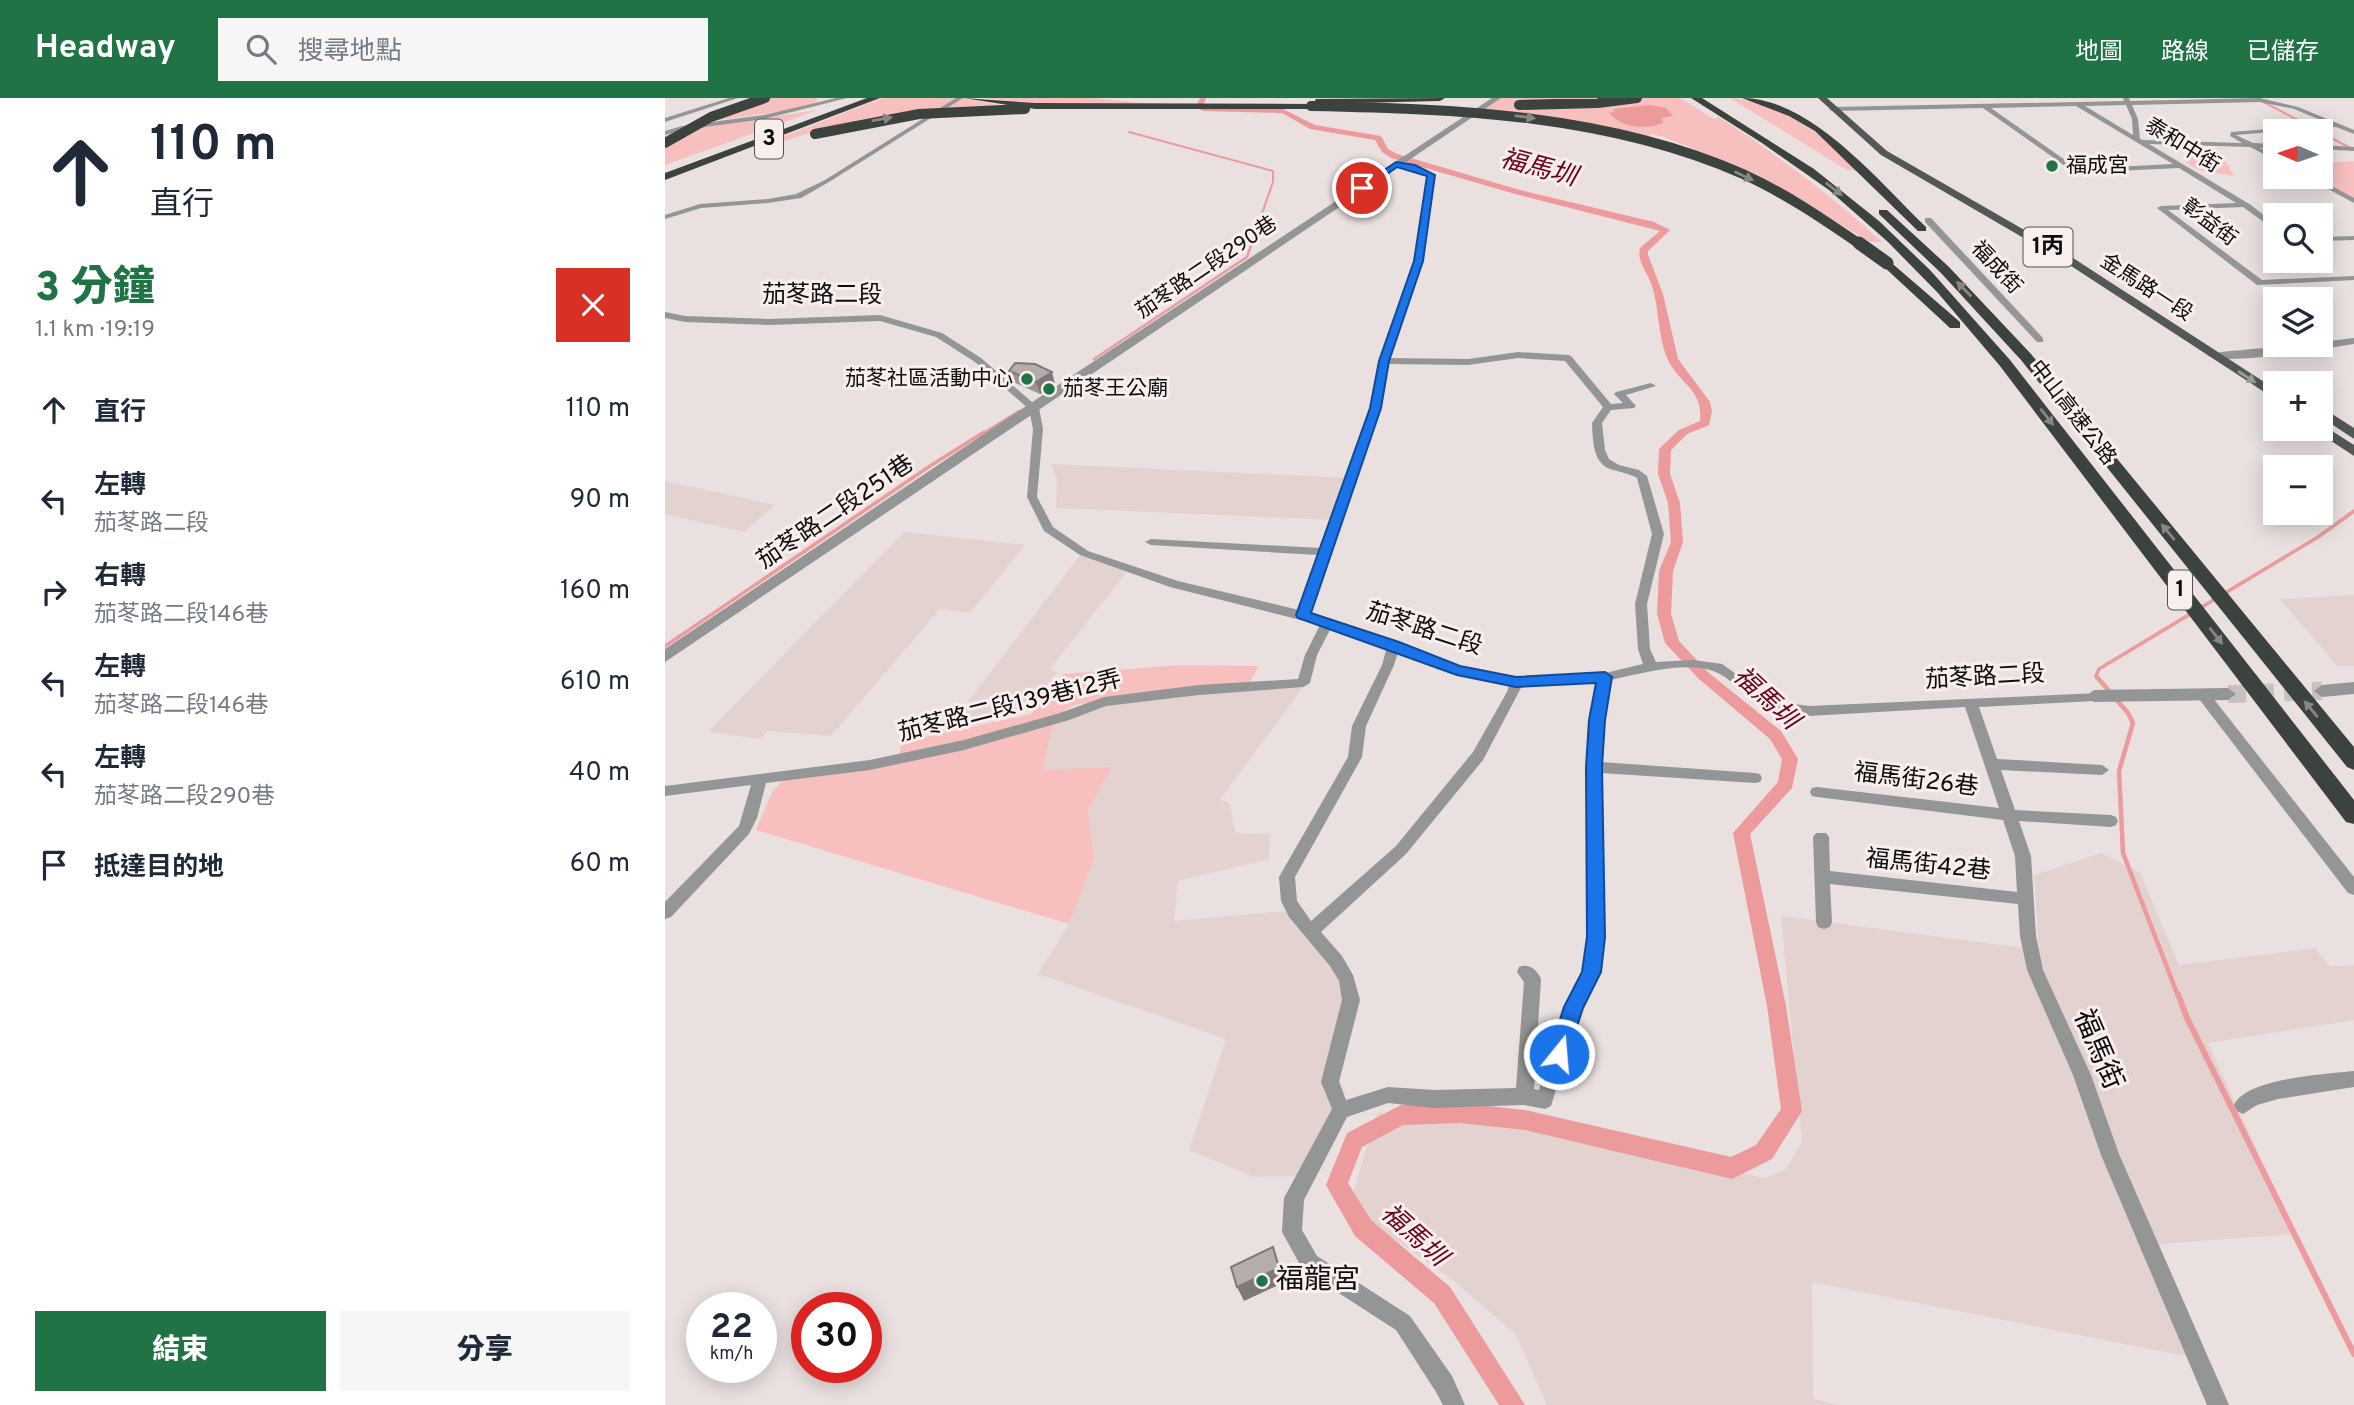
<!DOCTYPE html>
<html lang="zh-TW">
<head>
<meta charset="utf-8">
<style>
	:root { --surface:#fff; --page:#f6f6f7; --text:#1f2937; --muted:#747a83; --accent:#207345 }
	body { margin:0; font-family:Overpass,"Noto Sans TC",sans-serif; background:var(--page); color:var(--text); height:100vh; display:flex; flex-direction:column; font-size:26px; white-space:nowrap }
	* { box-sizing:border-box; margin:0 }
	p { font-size:23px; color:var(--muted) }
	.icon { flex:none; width:38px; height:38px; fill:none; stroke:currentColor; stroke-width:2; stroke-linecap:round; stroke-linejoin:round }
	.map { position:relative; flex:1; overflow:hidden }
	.side { display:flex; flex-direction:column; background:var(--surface); width:665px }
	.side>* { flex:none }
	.hud { background:#fff; color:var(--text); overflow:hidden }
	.needle { width:46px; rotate:272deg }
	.controls { position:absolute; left:1598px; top:21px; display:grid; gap:14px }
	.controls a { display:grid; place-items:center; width:70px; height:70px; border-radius:0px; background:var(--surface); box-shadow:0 4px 18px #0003; font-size:35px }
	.speed { position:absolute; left:21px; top:1194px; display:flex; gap:14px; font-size:35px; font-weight:700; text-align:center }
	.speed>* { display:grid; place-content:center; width:91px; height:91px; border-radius:50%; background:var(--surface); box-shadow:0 4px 18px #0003; line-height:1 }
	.speed small { font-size:18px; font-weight:400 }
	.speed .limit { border:10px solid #d22; background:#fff; color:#111 }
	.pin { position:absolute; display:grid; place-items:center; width:60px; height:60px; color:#fff; margin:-30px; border:4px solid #fff; border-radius:50%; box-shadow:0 2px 7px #0007 }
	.me { position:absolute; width:77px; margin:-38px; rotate:17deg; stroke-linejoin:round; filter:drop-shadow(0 0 5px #0008) }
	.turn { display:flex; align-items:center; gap:24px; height:147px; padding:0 35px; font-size:32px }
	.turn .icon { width:91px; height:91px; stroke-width:2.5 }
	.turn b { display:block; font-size:49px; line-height:60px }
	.round { display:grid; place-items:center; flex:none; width:74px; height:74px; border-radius:0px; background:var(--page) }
	.headline { display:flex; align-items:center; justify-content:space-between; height:119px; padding:0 35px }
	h1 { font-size:42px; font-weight:800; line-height:52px; color:var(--accent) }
	.button { display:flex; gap:14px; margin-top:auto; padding:14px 35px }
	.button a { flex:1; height:80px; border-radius:0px; background:var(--accent); color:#fff; font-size:28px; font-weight:800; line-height:80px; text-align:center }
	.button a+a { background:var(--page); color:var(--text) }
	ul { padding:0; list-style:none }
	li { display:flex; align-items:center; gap:21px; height:91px; padding:0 35px }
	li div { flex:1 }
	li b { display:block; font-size:26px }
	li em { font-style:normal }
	header { display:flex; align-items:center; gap:42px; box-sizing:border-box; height:98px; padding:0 35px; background:var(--accent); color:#fff }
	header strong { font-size:33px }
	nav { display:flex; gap:38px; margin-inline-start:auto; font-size:24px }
	.search { width:490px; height:63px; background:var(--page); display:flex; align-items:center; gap:18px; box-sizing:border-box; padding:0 24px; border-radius:0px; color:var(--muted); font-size:26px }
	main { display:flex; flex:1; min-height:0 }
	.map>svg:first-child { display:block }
</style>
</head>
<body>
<header>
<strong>Headway</strong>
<div class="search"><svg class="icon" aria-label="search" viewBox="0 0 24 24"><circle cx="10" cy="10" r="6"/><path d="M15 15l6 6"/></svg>搜尋地點</div>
<nav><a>地圖</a><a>路線</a><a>已儲存</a></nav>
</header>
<main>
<section class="side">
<div class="hud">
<div class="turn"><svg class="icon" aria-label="ahead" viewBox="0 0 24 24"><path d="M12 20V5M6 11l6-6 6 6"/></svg><div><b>110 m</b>直行</div></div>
</div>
<div class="headline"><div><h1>3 分鐘</h1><p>1.1 km · 19:19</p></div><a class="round" style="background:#d93025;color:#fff"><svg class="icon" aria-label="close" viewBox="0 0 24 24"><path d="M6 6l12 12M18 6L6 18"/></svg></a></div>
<ul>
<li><svg class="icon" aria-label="ahead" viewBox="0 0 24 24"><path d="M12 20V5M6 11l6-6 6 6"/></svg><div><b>直行</b></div><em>110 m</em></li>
<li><svg class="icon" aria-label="left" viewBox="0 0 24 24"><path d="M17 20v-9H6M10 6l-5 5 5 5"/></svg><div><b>左轉</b><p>茄苳路二段</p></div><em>90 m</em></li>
<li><svg class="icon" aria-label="right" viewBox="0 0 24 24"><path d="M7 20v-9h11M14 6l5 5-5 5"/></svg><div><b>右轉</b><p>茄苳路二段146巷</p></div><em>160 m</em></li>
<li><svg class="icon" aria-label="left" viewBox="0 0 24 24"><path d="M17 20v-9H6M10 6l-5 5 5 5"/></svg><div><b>左轉</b><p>茄苳路二段146巷</p></div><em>610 m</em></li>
<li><svg class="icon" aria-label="left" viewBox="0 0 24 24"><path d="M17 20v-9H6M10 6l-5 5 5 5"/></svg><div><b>左轉</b><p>茄苳路二段290巷</p></div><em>40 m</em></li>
<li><svg class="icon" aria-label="arrive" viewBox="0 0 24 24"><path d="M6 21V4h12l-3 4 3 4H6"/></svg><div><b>抵達目的地</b></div><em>60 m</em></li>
</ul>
<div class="button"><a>結束</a><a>分享</a></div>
</section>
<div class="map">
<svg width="1689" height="1307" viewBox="0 0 1689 1307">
	<rect width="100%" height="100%" fill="#eae0e0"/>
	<!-- built -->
	<g fill="#e4d2d1">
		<polygon points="386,366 687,380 672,422 391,410 392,382"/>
		<polygon points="0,383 110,407 79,434 0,416"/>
		<polygon points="239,434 360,447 305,515 275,511 166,638 103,633 96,641 43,634"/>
		<polygon points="419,452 465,470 384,572 392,574 372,601 331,622 280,634"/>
		<polygon points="1689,497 1689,568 1672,568 1615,501"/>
		<polygon points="638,589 555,702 564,705 571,735 605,736 604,761 513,783 509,823 632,812 689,899 668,970 680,994 635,1078 589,1079 524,1052 561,941 373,876 404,826 429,761 423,712 446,670 378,672 390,619 442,601"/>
		<polygon points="1437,755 1475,775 1514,867 1650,850 1665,868 1689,867 1689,922 1543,945 1630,1136 1481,1147 1535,1261 1147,1184 1148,1301 1175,1307 882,1307 851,1237 789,1183 684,1109 712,1015 850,1020 1099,1080 1120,1072 1137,1044 1116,818 1374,852 1369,777"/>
	</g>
	<!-- green -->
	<g fill="#f8bfbf">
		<polygon points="107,0 151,0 153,3 126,12 48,23"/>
		<polygon points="218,0 296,0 335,7 155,32 102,48 92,49"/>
		<polygon points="320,0 426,0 479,5 366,5"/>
		<path d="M833,0h182l34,21 5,-2c58,38 112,78 163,125h-12l-114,-68 -92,-37 -13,-3 -11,9 -110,-21 -62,-6z"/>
		<path d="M1065,0c55,5 92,38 132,72h-15z"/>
		<polygon points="153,12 0,67 0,50 36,29"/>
		<polygon points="1521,47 1526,53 1556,55 1569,78 1534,72 1521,65"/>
		<polygon points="1689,63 1689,103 1645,79 1656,79 1656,65"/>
		<polygon points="516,567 594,568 585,584 409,607 390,619 378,672 447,669 423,712 429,761 404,826 91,732 107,694 119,681 234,657 237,644 366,616 398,576"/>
	</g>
	<!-- water -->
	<path fill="#ec9a9b" d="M984,7l17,3 7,8 -11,2 1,5c-18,7 -41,5 -54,-10l6,-2 -2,-2z"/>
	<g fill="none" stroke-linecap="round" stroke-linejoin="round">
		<!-- stream-far4 -->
		<g stroke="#ec9a9b" stroke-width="2">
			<polyline points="1591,0 1689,52"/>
			<polyline points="464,34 608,73 608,84 586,147"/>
		</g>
		<!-- stream-far3 -->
		<g stroke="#ec9a9b" stroke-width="2.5">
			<polyline points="429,261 582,159 587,145"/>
			<polyline points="317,336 354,313"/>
		</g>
		<!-- stream-far2 -->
		<g stroke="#ec9a9b" stroke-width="3.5">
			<polyline points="0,548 265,368 319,334"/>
			<polyline points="1434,581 1431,578 1434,571 1653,439 1689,413"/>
		</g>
		<!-- stream-far1 -->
		<polyline stroke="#ec9a9b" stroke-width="4.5" points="1432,579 1463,615 1468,625 1454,673 1458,755 1513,898"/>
		<!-- stream -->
		<polyline stroke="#ec9a9b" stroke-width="6" points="1513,896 1522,920 1689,1256"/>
		<!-- canal -->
		<path fill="#ec9a9b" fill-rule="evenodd" d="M535,0h6l-3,8 3,2 77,1 32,16 66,11 7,13 9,5 123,36 134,32 16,8 -22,21v4l15,39 15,65 32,43 2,9 -3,14 -22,9 -16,16 -1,24 10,29 3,39 -10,29 -2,43 8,27 30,32 72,58 17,28 -6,29 -42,46 36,172 16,105 -30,48 -40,20 -207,-49 -65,-7 -57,2 -41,22 -14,36 23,37 79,67 75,118h-26l-65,-102 -79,-67 -29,-51 21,-52 54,-28 59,-2 65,7 206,47 25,-12 25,-36 -14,-103 -34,-173 45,-51 4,-23 -12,-20 -71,-60 -34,-36 -8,-29 2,-43 12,-29 -3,-39 -10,-29 1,-25 20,-19 21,-9c3,-31 -18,-35 -31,-59 -12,-25 -9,-54 -18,-79 -5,-12 -14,-22 -11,-35l20,-17 -145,-37 -124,-36 -9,-6 -7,-12 -65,-11 -28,-16 -79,-2 -7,-4z"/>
		<!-- tertiary-tunnel -->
		<polyline stroke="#c9c0c0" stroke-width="18" stroke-dasharray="18 10" stroke-linecap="butt" points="1563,596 1657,593"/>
		<!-- minor -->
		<g fill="#939694" fill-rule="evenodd">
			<polygon points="64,0 73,0 0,24 0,20"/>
			<polygon points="171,0 182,0 99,21 18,32 0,37 0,33 17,28 99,17"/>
			<polygon points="291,0 298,0 164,84 136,100 103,105 36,110 0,121 0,117 35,106 103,101 131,96 160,82"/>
			<path d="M1458,0h6l1,3 130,-3 38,9 56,23v4l-18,-7 -100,8 17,8 22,1v4h-15l15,7v5l-25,-13 -101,-3 102,61 24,19v6l-32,-23 -75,3 94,70 92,-4v4l-97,5 -100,-77 4,-2 75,-3 -57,-35 -84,4 -27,-4 -85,-60 -151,3 -3,-2 3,-2 292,-6zM1595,4l34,7 36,15 -99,8 -1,4 12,7 -99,-3 -3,-1 -2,-20 -6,-14zM1461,7l6,14 1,16 -48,-29zM1411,8l97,58 -78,4 -23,-3 -81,-57z"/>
			<polygon points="1656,47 1689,49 1689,53 1656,51"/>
			<path d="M731,64l18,4 20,9 -12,86 -32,97 78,1 50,-7 50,3 3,1 40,48 12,-1 -9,-9 2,-2 35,-9 5,3 -30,9 10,11 -2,2 -23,2 -9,13 3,27 4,9 10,6 20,5 8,6 17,58 -17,70 3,45 6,13 37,-2 29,4 45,32 20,7 22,3 290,-13 2,3 -7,5 -115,6 18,52 105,6 7,5 -7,5 -101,-5 14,40 96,5 5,2 2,4 -2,4 -5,2 -92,-6 12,35 5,80 7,34 48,105 28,79 110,251h-22l-106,-250 -28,-80 -46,-105 -7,-34 -2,-32 -188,-20 2,38 -2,5 -6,2 -6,-2 -2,-5 -3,-85 3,-4h10l3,4 1,34 187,21 -2,-36 -12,-36 -186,-23 -5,-1 -2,-4 2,-4 5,-1 182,21 -34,-101 -156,9c-17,-3 -36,-6 -52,-14 -15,-8 -28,-26 -44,-31 -28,-10 -74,3 -102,9l-7,41 -3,41 154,11 5,1 2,4 -2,4 -5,1 -154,-10 3,164 -5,35 -18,36 -30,98 -6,3 -21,-4 -90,3 -46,-5 -41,14 -43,83 -2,30 15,26 93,60 42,60 13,29h-22l-7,-13 -40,-62 -93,-60 -21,-38 2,-34 48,-89 -11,-27 21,-82 -3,-19 -9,-15 -41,-49 -8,-16 -2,-24 69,-120 4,-31 30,-61 5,-18 -56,-19 -14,27 -7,28 -7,4 -104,8 -93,11 -37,14 -105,30 -94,20 -104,13 -9,35 -8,16 -78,83 -6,2v-17l74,-76 12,-41 -86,11v-10l205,-26 94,-20 96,-27 44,-16 95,-12 99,-6 7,-24 15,-30 -150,-38 -90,-32 -36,-24 -17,-34 6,-68 -4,-20 -54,-47 -39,-25 -56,-16 -111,4 -84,-3 -20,-4v-6l20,4 84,3 111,-4 62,18 39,25 58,50 4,21 -6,68 16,30 35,24 90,30 121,29 19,-55 -167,-10 -6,-3 6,-3 170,9 50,-140 8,-47 35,-100 13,-85 -17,-7 -16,-4zM853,260l47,3 38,46 -11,16c1,16 0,39 18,46 9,3 18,4 27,9l15,56 -17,70 3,45 5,15 -38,9 -89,5 -56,-12 -62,-24 -88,-29 71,-205 7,-44 80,1zM733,554l54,21 57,12 -2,7 -34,60 -77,94 -85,75 -14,-20 -2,-24 67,-120 4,-31 28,-61zM933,584l-8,39 -3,46 1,170 -5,34 -19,36 -25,83 -5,-1 7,-110c-4,-9 -12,-16 -22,-12l-2,5 7,10 -8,106 -82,2 -46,-3 -42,13 -7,-18 21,-82 -7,-25 -11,-19 -21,-24 85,-78 77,-94 39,-74z"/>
			<polygon points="1641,79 1650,79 1689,100 1689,105"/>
			<polygon points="1260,120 1266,120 1378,240 1378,244 1372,244 1260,124"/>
			<polygon points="1689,138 1689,142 1656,143 1656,139"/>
			<polygon points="1539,593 1544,595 1689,779 1689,797 1683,795 1534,601 1532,598"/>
			<path d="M1689,973v16l-76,12 -21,6 -14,9 -6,-3 -3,-6c12,-27 93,-31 120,-34z"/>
		</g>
		<!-- tertiary -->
		<g fill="#939694" fill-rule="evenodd">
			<polygon points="827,0 836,0 0,564 0,551 322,334"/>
			<path d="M1689,240v6c-26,4 -131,23 -147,11 5,-4 100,-10 114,-10v-3z"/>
			<polygon points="1689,584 1689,596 1657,599 1649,593 1657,587"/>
			<polygon points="1563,590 1571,596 1563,602 1429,604 1421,598 1429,592"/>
		</g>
		<!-- primary -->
		<g fill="#525854" fill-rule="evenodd">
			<polygon points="1153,0 1162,0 1222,53 1408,160 1610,291 1610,301 1400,164 1216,57"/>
			<polygon points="1656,309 1689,330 1689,341 1656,319"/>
			<polygon points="1656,326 1689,347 1689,358 1651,333 1650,331 1656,331"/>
		</g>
		<!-- motorway -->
		<g fill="#3c423e" fill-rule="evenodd">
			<polygon points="202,0 215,0 0,82 0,75"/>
			<polygon points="298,0 370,5 648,6 651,1 780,0 775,3 649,6 646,11 370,11"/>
			<polygon points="1026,0 1037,0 1149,71 1214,123 1265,172 1345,262 1689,702 1689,726 1681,724 1335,268 1273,195 1223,144 1164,92 1097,45"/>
			<path d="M1077,0c69,0 137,84 184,129v4h-8l-103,-100 -26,-15z"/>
			<polygon points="1214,112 1222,112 1284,169 1366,256 1689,649 1689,672 1682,669 1356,262 1276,175 1214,116"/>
			<polygon points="1222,161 1295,224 1295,230 1285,230 1218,168 1216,165"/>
		</g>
		<!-- motorway-bridge-far1 -->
		<g stroke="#3c423e" stroke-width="10">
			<polyline points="854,7 933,5 972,0"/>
			<path d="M646,8c146,3 296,8 432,68 42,19 80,45 118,71"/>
			<polyline points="150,36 254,16 360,11"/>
			<polyline points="0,45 46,19 100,0"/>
		</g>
		<!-- motorway-bridge -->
		<polyline stroke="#3c423e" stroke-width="13" points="1194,145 1222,165"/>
	</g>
	<!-- wall -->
	<polygon fill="#9c9494" points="344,273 390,286 375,296 348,284"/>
	<!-- shaded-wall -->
	<g fill="#7f7878">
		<polygon points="387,274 390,286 375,296 371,284"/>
		<polygon points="608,1149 620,1184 579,1203 572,1189"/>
	</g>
	<!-- building -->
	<g fill="#b5acac" stroke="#7f7878" stroke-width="2">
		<polygon points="350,265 370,266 387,274 371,284 344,273"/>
		<polygon points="608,1149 614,1170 572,1189 566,1169"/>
	</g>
	<!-- one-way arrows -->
	<defs><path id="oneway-solid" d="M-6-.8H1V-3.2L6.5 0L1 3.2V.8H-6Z" transform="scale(1.75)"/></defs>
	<g fill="#878784">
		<use href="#oneway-solid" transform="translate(860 19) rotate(7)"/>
		<use href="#oneway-solid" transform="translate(217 21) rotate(-10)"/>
		<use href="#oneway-solid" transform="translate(1079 78) rotate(26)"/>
		<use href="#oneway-solid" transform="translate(1169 91) rotate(38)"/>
		<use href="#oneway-solid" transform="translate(1299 191) rotate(-134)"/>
		<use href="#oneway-solid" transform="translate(1382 319) rotate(52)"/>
		<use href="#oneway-solid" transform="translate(1503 434) rotate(-129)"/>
		<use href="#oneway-solid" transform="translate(1551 538) rotate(52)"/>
		<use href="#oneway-solid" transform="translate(1646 611) rotate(-129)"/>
	</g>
	<use fill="#9c9c99" href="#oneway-solid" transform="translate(1582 279) rotate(33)"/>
	<!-- route -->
	<polygon fill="#1a73e8" stroke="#114b97" stroke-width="2" points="731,64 750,67 770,77 758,163 724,263 716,310 646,515 734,544 795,568 851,579 940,574 947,579 940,622 937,669 940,839 936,874 918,910 901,962 894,965 887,962 884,956 899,909 917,874 922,839 921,669 924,622 931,585 851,589 792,577 633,520 631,517 705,310 714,263 749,163 762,78 732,69 700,92 693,90"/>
	<!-- markers -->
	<g fill="#207345" stroke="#f7eeed" stroke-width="2.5">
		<circle cx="1387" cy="68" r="7"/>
		<circle cx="362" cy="281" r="7"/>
		<circle cx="384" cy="291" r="7"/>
		<circle cx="597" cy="1183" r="7"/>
	</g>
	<g text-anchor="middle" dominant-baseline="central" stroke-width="6" stroke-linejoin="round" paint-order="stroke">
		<!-- far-street labels -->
		<g font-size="21" fill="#0f0c0c" stroke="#f7eeed">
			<text transform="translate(1517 48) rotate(32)">泰和中街</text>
			<text transform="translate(1544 125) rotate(37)">彰益街</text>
			<text transform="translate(542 170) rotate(-34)">茄苳路二段290巷</text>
			<text transform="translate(1331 170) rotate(47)">福成街</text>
			<text transform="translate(1481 190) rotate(33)">金馬路一段</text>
			<text transform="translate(1407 315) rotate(52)">中山高速公路</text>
		</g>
		<!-- far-poi labels -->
		<g font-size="21" fill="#0f0c0c" stroke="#f7eeed" text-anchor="start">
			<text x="1401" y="68">福成宮</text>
			<text x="348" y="281" text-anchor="end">茄苳社區活動中心</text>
			<text x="398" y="291">茄苳王公廟</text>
		</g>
		<!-- shield labels -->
		<g fill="#f7eeed" stroke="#555050" stroke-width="2">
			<rect x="90" y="21.5" width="28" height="39" rx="5"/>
			<rect x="1358.5" y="129.5" width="49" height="39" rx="5"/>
			<rect x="1503" y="472.5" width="24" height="39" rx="5"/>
		</g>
		<g font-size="23" font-weight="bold" fill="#0f0c0c">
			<text x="104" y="41">3</text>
			<text x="1383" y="149">1丙</text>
			<text x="1515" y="492">1</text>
		</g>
		<!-- street labels -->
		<g font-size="24" fill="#0f0c0c" stroke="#f7eeed">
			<text x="157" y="198">茄苳路二段</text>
			<text transform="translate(171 415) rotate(-34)">茄苳路二段251巷</text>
			<text transform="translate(759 532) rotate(18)">茄苳路二段</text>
			<text transform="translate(1320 580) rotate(-3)">茄苳路二段</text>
			<text transform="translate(345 609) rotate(-14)">茄苳路二段139巷12弄</text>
			<text transform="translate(1251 683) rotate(7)">福馬街26巷</text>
			<text transform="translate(1263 768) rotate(6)">福馬街42巷</text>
		</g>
		<!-- water labels -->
		<g font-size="26" font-style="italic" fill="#69041a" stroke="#f7eeed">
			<text transform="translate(873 71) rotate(15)">福馬圳</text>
			<text transform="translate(1100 601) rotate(43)">福馬圳</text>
			<text transform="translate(748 1138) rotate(42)">福馬圳</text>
		</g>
		<!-- near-street labels -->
		<g font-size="28" fill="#0f0c0c" stroke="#f7eeed">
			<text transform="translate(1432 952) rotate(67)">福馬街</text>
		</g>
		<!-- near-poi labels -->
		<g font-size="28" fill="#0f0c0c" stroke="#f7eeed" text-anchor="start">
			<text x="611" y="1183">福龍宮</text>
		</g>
	</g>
</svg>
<div class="controls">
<a><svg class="needle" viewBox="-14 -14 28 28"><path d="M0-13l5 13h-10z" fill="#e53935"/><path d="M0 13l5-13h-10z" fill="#747a83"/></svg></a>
<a><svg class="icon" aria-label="search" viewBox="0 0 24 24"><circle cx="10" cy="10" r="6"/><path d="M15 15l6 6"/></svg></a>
<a><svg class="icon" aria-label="layers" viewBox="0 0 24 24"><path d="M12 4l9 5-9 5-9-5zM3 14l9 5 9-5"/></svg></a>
<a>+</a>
<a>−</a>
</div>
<div class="speed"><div>22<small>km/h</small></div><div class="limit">30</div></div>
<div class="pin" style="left:697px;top:90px;background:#d93025"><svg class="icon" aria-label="arrive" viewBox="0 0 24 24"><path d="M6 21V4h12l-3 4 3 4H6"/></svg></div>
<svg class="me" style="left:894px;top:956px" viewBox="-20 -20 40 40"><circle r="17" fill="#1a73e8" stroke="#fff" stroke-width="3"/><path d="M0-11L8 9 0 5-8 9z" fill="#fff"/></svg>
</div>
</main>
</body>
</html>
